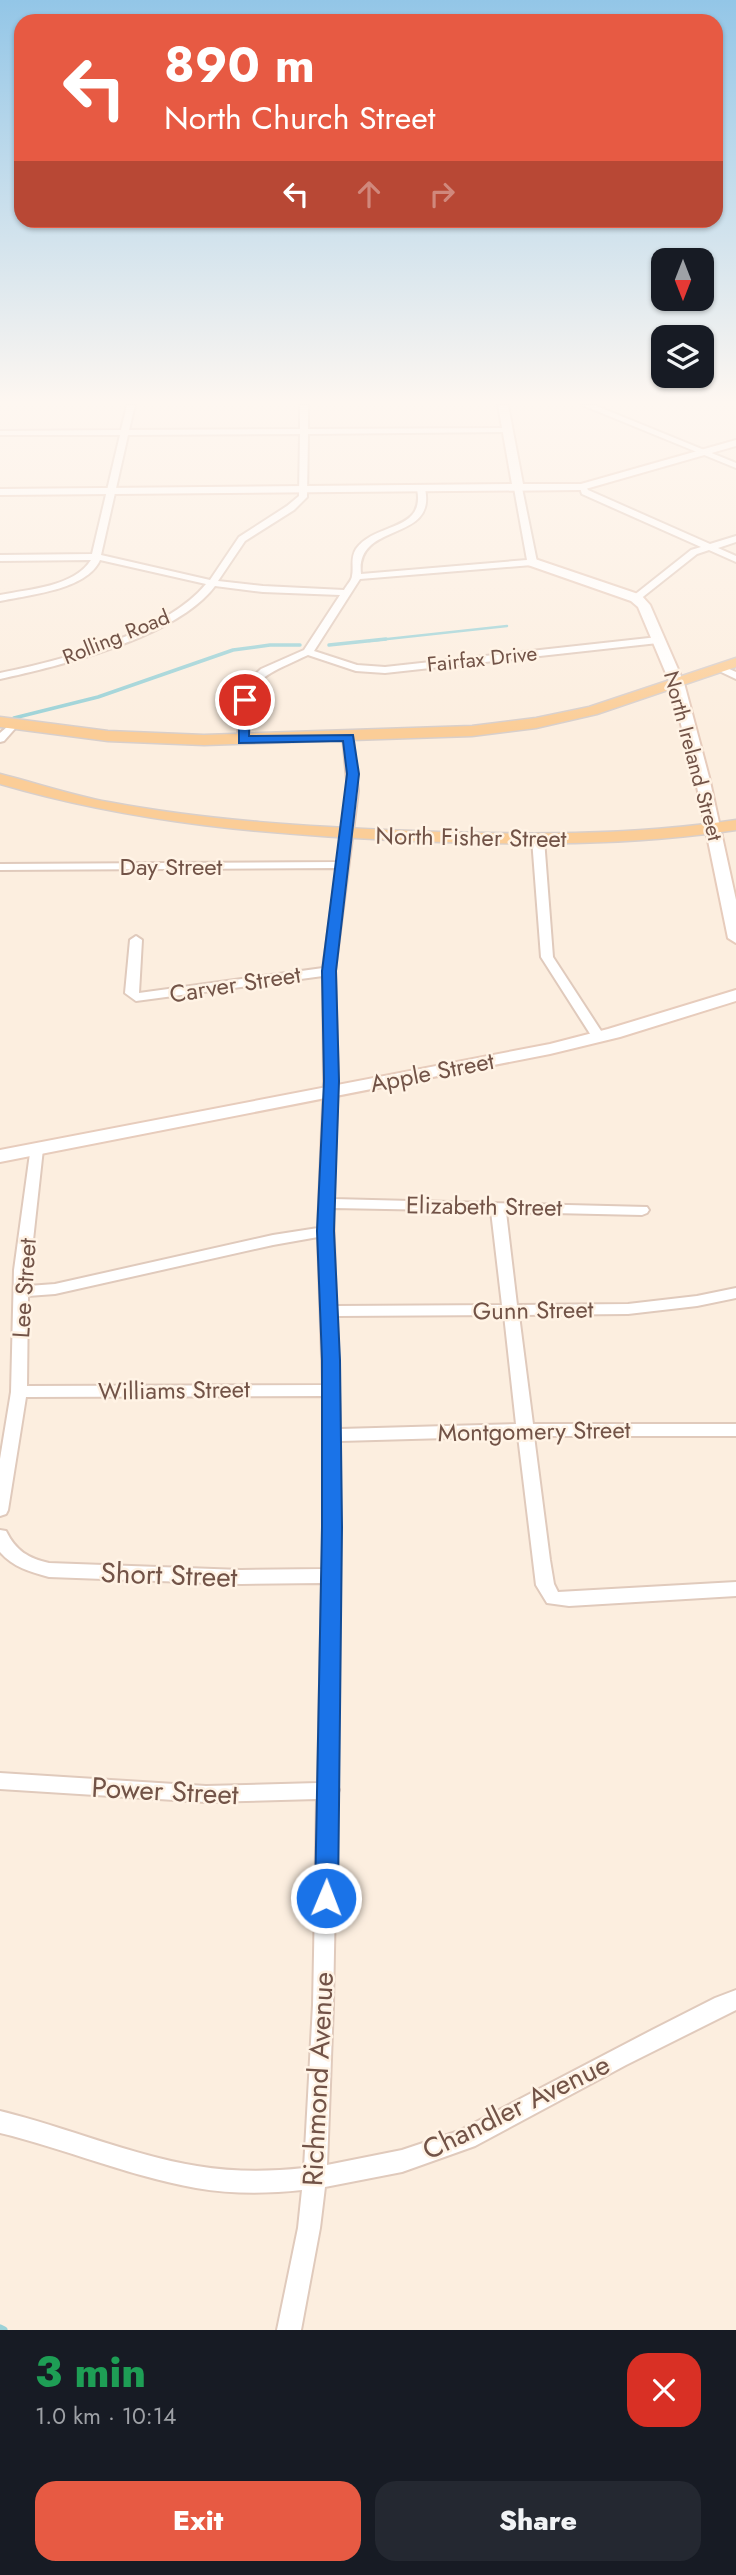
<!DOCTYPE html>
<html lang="en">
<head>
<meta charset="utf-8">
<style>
	:root { --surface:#171b24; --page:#242831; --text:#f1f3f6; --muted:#9ea1a6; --accent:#e75a43 }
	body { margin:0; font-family:Jost,sans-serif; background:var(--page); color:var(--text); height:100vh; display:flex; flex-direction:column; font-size:26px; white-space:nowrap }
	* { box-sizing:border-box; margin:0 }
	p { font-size:23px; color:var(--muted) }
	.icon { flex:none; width:38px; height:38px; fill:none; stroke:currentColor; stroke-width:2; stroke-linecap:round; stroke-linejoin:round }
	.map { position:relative; height:2330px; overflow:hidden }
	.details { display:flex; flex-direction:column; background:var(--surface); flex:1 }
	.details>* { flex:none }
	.guide { position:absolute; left:14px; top:14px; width:709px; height:214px; border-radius:21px; box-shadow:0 2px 5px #0004; background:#e75a43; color:#fff; overflow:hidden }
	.needle { width:46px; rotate:180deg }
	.fabs { position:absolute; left:651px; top:248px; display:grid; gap:14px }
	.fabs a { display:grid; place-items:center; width:63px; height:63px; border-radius:14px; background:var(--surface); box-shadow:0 2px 5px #0004; font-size:35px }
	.pin { position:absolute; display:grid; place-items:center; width:60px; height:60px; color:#fff; margin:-30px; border:4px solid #fff; border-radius:50%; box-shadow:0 2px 7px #0007 }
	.me { position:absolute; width:77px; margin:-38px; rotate:1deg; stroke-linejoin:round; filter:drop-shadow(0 0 5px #0008) }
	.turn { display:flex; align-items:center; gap:24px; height:147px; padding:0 35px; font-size:32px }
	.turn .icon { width:91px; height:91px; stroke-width:2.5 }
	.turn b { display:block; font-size:49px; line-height:60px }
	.lanes { display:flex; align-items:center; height:66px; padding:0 35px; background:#0003; justify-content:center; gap:35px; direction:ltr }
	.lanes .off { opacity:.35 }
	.round { display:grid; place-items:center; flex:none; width:74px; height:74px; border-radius:21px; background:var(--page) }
	.head { display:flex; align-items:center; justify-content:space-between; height:119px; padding:0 35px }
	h1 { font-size:42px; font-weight:800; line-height:52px; color:#1e9e55 }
	.action { display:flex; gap:14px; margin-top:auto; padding:14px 35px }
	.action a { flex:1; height:80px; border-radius:21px; background:var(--accent); color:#fff; font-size:28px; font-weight:800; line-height:80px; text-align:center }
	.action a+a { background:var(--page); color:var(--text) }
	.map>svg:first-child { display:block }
</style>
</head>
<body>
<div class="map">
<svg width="736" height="2330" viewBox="0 0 736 2330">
	<rect width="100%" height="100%" fill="#fceedf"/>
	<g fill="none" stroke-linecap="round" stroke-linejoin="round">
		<!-- stream-far2 -->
		<polyline stroke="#9bd2d7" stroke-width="2.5" points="369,641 507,626"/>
		<!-- stream-far1 -->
		<g stroke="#9bd2d7" stroke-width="3.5">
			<polyline points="329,645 386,639"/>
			<polyline points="14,718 98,697 233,650 270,645 300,645"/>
		</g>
		<!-- stream -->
		<polyline stroke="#9bd2d7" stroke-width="7" points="0,2328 4,2330"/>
		<defs>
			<g id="street">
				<path d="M127,405h8l-6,25 171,-1v-24h8v24l202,-1 1,2 -4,2 -199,2 -1,63 -13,13 -49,31 -27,40 45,5 81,4c2,-4 8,-10 8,-14 2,-10 -2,-17 4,-27 19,-27 70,-17 61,-60l4,-3 4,3c12,54 -70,32 -64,85l166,-14 -13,-72 4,-3 4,3 15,74 -5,3 -172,14 -46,72 43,14 28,2 273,-30 5,3 -5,3 -273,30 -29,-2 -48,-16c-56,26 -57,22 -60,85l-5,3 -5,-3 2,-40 5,-16 16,-15 43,-19 36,-55 -77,-3 -48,-6c-38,51 -155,80 -215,93v-6c60,-12 166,-40 206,-89l-106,-24c-13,30 -72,35 -100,41v-6c29,-6 74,-8 91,-35l-91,1v-6l92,-1 28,-119h-120v-4l121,-1zM300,434l-1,62 -12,10 -48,31 -29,43 -109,-25 27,-120z"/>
				<polygon points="582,405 594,405 736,463 736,468"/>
				<polygon points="579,485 585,485 588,490 710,544 736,536 736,542 718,548 736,556 736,562 709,550 697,554 639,600 633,600 633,596 691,550 701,547 582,494"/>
				<polygon points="720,665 736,672 736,679 717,670 715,668"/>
				<polygon points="14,721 19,724 4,741 0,742 0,733"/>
				<path d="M348,734l5,3 5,54 -23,180 3,110 -5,118 314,8 2,3 -2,3 -5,2 -136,-3 11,93 111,-1 69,-8 39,-8v10l-39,8 -69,8 -109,1 14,109h203v12h-202l16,124 4,24 4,8 178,-10v14l-167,10 -22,-3 -11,-18 -18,-149 -178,5 -3,345 2,4 -2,4 -4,211 -6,160 75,-15 57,-19 193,-101 63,-32 21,-8v20l-110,55 -151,81 -73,26 -77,15 -5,41 -19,102h-24l21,-102 4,-38c-36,4 -71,4 -106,-2 -67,-12 -130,-39 -196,-55v-22c66,16 130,44 197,55 36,6 71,6 107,2l9,-163 4,-206 -111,3 -206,-13v-16l206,13 112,-3 4,-200 -81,1 -192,-7c-19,-5 -36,-10 -49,-25v-22l6,1c10,20 22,27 43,32l192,7 82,-1v-173l-297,1 -18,113 -2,4 -6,2v-57l11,-67 3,-122 17,-124 5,-1 7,4 -15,137 27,-2 218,-49 45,-7 6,-147 -1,-105 -187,25 -11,-8 5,-53 6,-4 6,4 -3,53 184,-25 14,-100 -337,2v-6l338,-2 10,-71 -5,-54zM333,1208l158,3 11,94 -166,1zM318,1237l5,148 -296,1 1,-90 27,-2 218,-49zM504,1315l12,109 -176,5 -3,-113z"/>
				<polygon points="538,836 544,839 553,957 605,1037 604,1040 594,1040 541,957 532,839"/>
			</g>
			<g id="secondary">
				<polygon points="498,405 508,405 523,484 581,484 736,440 736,446 582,490 0,495 0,489 512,484"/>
				<polygon points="532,558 641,595 650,605 684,683 709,777 736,900 736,943 728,938 695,777 670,683 638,607 631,601 528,565 526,562"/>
				<polygon points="736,990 736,1001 620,1037 550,1054 0,1162 0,1150 550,1044 608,1029"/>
			</g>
			<g id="primary">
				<polygon points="736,658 736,667 597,714 536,728 472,736 204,745 108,741 0,727 0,717 108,731 204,735 472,726 536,718 589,707"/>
				<path d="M0,774c36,9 71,21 108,28 101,19 203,25 305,29 108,4 216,5 323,-11v10c-107,16 -214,15 -323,11 -140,-6 -277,-17 -413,-57z"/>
			</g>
		</defs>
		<!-- street casing -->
		<use href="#street" stroke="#e0cabc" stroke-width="4"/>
		<!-- secondary casing -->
		<use href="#secondary" stroke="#e7ccbc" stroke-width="4"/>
		<!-- primary casing -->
		<use href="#primary" stroke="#d8cfcb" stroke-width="3"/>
		<!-- street -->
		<use href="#street" fill="#fff" fill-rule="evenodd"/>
		<!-- secondary -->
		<use href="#secondary" fill="#fff" fill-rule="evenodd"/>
		<!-- primary -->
		<use href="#primary" fill="#fbcd97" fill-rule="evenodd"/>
	</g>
	<!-- sky -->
	<linearGradient id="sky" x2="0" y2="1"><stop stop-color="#93c6e7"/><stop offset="0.55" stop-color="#fef7f1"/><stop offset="1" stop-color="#fef7f1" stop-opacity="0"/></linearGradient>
	<rect width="736" height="732" fill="url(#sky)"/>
	<!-- route -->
	<polygon fill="#1a73e8" stroke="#114b97" stroke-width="2" points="245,697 250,700 249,736 353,735 359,774 336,971 339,1081 334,1231 340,1360 342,1527 338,1898 334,1905 326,1908 318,1905 315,1898 322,1527 322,1360 317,1231 324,1081 322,971 347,774 343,741 239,743 239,700"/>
	<g text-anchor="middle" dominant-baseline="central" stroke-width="5" stroke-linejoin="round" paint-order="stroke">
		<!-- far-street labels -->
		<g font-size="21" fill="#725347" stroke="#fff3e5">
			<text transform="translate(116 637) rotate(-22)">Rolling Road</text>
			<text transform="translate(482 659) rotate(-6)">Fairfax Drive</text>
			<text transform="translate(693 756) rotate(75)">North Ireland Street</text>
		</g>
		<!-- street labels -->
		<g font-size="24" fill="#725347" stroke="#fff3e5">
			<text transform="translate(471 837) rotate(1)">North Fisher Street</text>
			<text x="171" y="866">Day Street</text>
			<text transform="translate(235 984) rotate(-9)">Carver Street</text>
			<text transform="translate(432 1072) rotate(-11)">Apple Street</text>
			<text transform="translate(484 1206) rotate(1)">Elizabeth Street</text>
			<text transform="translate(24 1288) rotate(-86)">Lee Street</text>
			<text transform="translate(533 1310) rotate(-1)">Gunn Street</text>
			<text transform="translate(174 1390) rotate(-1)">Williams Street</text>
			<text transform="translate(534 1431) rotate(-1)">Montgomery Street</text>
		</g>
		<!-- near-street labels -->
		<g font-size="28" fill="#725347" stroke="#fff3e5">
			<text transform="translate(169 1575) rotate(2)">Short Street</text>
			<text transform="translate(165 1791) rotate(3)">Power Street</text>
			<text transform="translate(318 2079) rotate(-87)">Richmond Avenue</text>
			<text transform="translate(516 2107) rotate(-26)">Chandler Avenue</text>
		</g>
	</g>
</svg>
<div class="fabs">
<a><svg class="needle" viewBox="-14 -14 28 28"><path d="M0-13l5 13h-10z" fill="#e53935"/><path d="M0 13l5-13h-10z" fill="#9ea1a6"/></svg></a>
<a><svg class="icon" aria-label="layers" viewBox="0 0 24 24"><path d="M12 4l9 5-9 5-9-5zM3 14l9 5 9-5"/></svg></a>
</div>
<div class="pin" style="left:245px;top:700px;background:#d93025"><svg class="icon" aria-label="arrive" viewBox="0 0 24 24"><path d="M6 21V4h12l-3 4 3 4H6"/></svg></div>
<svg class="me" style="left:326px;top:1898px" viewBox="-20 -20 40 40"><circle r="17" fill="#1a73e8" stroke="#fff" stroke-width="3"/><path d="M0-11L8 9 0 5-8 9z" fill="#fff"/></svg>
<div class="guide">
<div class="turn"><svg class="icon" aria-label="left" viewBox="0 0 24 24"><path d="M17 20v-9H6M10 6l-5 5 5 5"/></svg><div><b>890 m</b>North Church Street</div></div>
<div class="lanes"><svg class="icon" aria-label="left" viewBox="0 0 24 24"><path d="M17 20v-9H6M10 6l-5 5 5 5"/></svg><svg class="icon off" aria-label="ahead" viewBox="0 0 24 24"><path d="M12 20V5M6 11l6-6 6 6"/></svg><svg class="icon off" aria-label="right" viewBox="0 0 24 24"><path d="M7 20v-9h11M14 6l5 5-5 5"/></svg></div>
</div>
</div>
<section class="details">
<div class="head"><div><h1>3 min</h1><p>1.0 km · 10:14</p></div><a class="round" style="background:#d93025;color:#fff"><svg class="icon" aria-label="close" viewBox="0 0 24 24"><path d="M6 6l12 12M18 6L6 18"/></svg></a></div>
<div class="action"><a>Exit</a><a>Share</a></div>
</section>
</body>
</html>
